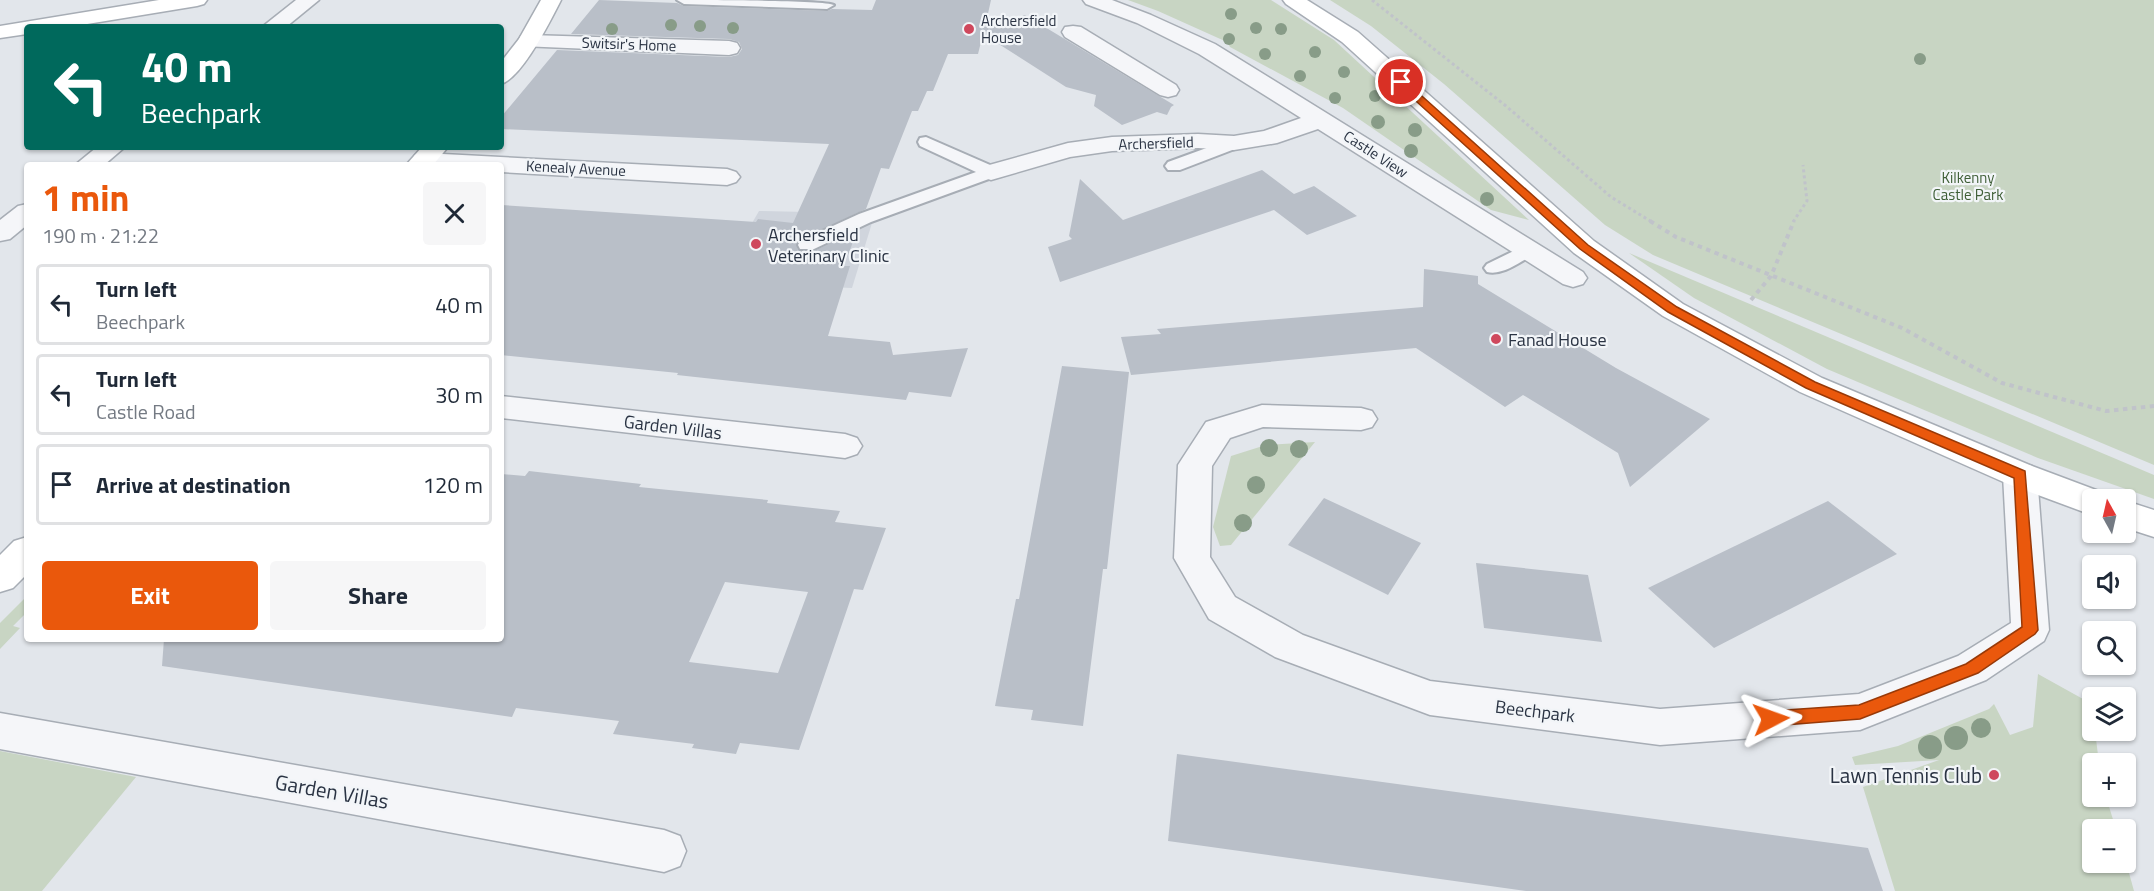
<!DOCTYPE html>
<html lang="en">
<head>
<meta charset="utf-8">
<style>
	:root { --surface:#fff; --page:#f6f6f7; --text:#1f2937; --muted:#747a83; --line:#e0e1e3; --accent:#ea580c }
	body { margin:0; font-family:"Titillium Web",sans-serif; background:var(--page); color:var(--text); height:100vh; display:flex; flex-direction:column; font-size:22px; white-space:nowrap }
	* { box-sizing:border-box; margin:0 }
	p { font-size:20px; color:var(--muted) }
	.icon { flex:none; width:33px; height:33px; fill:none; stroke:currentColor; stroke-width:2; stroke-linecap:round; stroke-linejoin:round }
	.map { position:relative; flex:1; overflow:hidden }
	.drawer { position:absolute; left:24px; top:162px; width:480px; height:480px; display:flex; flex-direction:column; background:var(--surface); border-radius:6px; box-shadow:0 2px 4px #0004 }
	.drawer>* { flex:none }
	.banner { position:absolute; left:24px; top:24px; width:480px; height:126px; border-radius:6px; box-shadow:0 2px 4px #0004; background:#00695c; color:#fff; overflow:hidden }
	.needle { width:39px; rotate:352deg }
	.buttons { position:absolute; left:2082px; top:489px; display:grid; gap:12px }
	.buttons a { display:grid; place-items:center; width:54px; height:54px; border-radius:6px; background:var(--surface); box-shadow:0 2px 4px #0004; font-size:30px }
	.pin { position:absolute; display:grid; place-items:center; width:51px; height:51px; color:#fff; margin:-26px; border:3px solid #fff; border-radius:50%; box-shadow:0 2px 6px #0007 }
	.me { position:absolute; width:66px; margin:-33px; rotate:86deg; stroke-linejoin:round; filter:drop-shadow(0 0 4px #0008) }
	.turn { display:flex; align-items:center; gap:21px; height:126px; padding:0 18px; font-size:27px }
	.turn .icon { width:78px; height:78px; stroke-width:2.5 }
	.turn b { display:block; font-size:42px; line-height:51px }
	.round { display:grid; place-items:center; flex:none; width:63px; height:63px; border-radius:6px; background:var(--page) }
	.head { display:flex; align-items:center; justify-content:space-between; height:102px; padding:0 18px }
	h1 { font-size:36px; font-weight:700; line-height:45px; color:var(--accent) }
	.action { display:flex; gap:12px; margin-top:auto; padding:12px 18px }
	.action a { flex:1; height:69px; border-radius:6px; background:var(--accent); color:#fff; font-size:24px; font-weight:700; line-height:69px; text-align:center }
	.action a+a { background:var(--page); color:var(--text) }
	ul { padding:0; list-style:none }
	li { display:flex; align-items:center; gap:18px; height:81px; margin:0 12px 9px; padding:0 6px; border:3px solid var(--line); border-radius:6px }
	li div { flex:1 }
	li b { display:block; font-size:22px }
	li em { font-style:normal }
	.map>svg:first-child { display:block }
</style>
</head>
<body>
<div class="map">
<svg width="2154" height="891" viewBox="0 0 2154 891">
	<rect width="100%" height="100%" fill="#e2e6eb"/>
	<!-- built -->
	<polygon fill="#d0d5dd" points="759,211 853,213 872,223 852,288 718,282"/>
	<!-- green -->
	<g fill="#c8d5c3">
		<polygon points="1128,0 1271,0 1334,40 1529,220 1491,210 1343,108 1230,47 1227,42 1158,11"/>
		<polygon points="1330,0 2154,0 2154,465 1653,255 1605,225 1444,84 1371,26"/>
		<polygon points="1629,253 2154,475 2154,499 2038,458 1827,369 1694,298"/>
		<polygon points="1315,442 1231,545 1220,546 1213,527 1231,456 1266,445"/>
		<polygon points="27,596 27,612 13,626 20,628 0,649 0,623"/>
		<polygon points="2038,674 2092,704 2092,730 2095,731 2099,763 2092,764 2092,796 2106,797 2116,829 2092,830 2092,862 2126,862 2134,891 1895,891 1863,787 1939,760 1855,765 1852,757 1898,746 1989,709 1994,704 2010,735 2033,727"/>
		<polygon points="0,751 136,777 42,891 0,891"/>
	</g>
	<!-- building -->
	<g fill="#b9bfc8" fill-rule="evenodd">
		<polygon points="599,0 677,3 684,6 827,11 832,9 872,10 876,0 991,0 985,27 1025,15 1174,105 1171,107 1167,115 1157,112 1122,125 1094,106 1096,95 1066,87 983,34 978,54 948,54 933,91 927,91 918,111 912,111 889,169 881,168 866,209 798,240 796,244 798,250 814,251 857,231 844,266 850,266 828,336 890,342 893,355 968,348 951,397 909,392 906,400 677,375 678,373 501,355 501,205 756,222 758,219 793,223 829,144 501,129 501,117 557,50 729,57 738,55 742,49 739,42 729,39 571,34"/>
		<polygon points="1262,170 1294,194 1314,186 1357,216 1307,235 1274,210 1060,282 1048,247 1072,239 1069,236 1080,179 1123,220"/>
		<polygon points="1424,269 1478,276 1478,284 1616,368 1710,419 1630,487 1618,453 1523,395 1505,407 1416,348 1131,375 1121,337 1161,334 1157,329 1423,307"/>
		<polygon points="1062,366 1129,372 1107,569 1103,569 1083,726 1031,720 1033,710 995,706 1016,599 1019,599"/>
		<path d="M529,471l112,13 -2,3 129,13 -1,3 73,8 -5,11 51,6 -23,62 -9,-1 -55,161 -59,-7 -4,11 -44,-6 2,-4 -81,-10 6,-13 -103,-13 -4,9 -350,-51 2,-27h337v-165l24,2zM725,582l83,10 -30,81 -89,-11z"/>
		<polygon points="1324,498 1421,543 1388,595 1288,545"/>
		<polygon points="1828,501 1897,554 1714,648 1648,588"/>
		<polygon points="1476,563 1588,575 1602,642 1484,628"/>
		<polygon points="1177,754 1868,848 1883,891 1526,891 1168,841"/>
	</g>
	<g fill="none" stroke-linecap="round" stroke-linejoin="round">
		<defs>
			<g id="lane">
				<path d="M677,0c22,0 148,0 157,5l-7,4 -143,-5z"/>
				<polygon points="926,137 997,168 1000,172 997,176 871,222 814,249 800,249 798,245 800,241 859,214 976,172 920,146 918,142 920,138"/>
				<polygon points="1234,138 1242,143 1240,147 1180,170 1168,170 1165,166 1168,162"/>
				<path d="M1528,244l7,2 2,4 -2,4c-14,7 -32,22 -48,18l-3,-4 3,-4z"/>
			</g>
			<g id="street">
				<polygon points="296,0 319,0 286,27 262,27"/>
				<polygon points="1083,0 1112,0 1151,15 1215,44 1583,272 1587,278 1583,284 1573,287 1563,284 1318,129 1277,143 1234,150 1198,148 1112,151 1070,157 991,180 982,177 978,172 982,167 1068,143 1112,137 1198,134 1234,136 1264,131 1301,118 1199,54 1137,23 1086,4"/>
				<polygon points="1073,26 1081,27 1176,85 1179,90 1176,95 1168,97 1160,95 1065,37 1062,32 1065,27"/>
				<polygon points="529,35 729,41 737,43 740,48 737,53 729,55 521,46 518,41 521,36"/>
				<polygon points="97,147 125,147 104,165 75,165"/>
				<polygon points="424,153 727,169 736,172 740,177 736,182 727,185 501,172 501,165 415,165 412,160 415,155"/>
				<polygon points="27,204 27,225 10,239 0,241 0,220 18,206"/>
				<polygon points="501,396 845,434 857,438 862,446 857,454 845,458 501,418"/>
				<polygon points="1262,405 1361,408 1372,411 1377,419 1372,427 1361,430 1263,427 1230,438 1212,466 1210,557 1235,597 1303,635 1430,681 1660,709 1859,694 1958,656 2011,623 2003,475 2008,466 2020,463 2032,466 2037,475 2049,630 2044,641 1986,680 1860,730 1660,745 1430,715 1275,657 1209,619 1174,558 1178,465 1206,422"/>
				<polygon points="0,713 664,830 680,836 686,851 680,866 664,872 0,749"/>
			</g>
			<g id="secondary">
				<polygon points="159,0 207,0 204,4 197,6 69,27 27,27 27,34 0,38 0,26"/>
				<path d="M541,0h20c-10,20 -39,78 -60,84v-22l18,-23z"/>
				<polygon points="1283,0 1307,0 1358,32 1594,241 1683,304 1822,378 2032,466 2104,493 2108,500 2092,500 2092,515 2008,484 1800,392 1663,316 1574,253 1342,42 1286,4"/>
				<polygon points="422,147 448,147 433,165 406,165"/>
				<polygon points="2126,501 2154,510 2154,537 2126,528"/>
				<polygon points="27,537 27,574 13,588 0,592 0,555 14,541"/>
			</g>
		</defs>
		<!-- lane casing -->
		<use href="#lane" stroke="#a7adb5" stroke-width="4"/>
		<!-- street casing -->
		<use href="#street" stroke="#a7adb5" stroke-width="3"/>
		<!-- secondary casing -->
		<use href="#secondary" stroke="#a7adb5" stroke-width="3"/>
		<!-- path-far1 -->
		<g stroke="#c0c3ca" stroke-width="3" stroke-dasharray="3 3" stroke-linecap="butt">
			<polyline points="1372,0 1506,106 1611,197 1652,222"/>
			<polyline points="1793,222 1807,201 1803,165"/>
		</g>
		<!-- path -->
		<g stroke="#c0c3ca" stroke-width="4" stroke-dasharray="4.5 4.5" stroke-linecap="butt">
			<polyline points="1650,221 1676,237 1902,328 2002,383 2106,411 2154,406"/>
			<polyline points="1751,300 1771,276 1794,221"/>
		</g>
		<!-- lane -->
		<use href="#lane" fill="#f5f6f9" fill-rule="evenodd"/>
		<!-- street -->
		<use href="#street" fill="#f5f6f9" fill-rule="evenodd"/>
		<!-- secondary -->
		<use href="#secondary" fill="#fff" fill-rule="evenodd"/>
	</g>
	<!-- trees -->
	<g fill="#889c88">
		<circle cx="1231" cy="14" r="6"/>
		<circle cx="671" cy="25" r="6"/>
		<circle cx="700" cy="26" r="6"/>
		<circle cx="733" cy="28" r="6"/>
		<circle cx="1256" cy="28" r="6"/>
		<circle cx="612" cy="29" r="6"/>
		<circle cx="1281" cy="29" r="6"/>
		<circle cx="1229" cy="39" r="6"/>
		<circle cx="1315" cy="52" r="6"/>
		<circle cx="1265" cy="54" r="6"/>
		<circle cx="1920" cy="59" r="6"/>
		<circle cx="1344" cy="72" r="6"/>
		<circle cx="1300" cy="76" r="6"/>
		<circle cx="1375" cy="96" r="6"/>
		<circle cx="1335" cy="98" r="6"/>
		<circle cx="1378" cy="122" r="7"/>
		<circle cx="1415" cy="130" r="7"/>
		<circle cx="1411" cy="151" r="7"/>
		<circle cx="1487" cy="199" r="7"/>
		<circle cx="1269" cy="448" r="9"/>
		<circle cx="1299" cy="449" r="9"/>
		<circle cx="1256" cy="485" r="9"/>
		<circle cx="1243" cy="523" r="9"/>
		<circle cx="1981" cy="728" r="10"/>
		<circle cx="1956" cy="738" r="12"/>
		<circle cx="1930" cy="747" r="12"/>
	</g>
	<!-- route -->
	<polygon fill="#ea580c" stroke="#983908" stroke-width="1.5" points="1397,80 1404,80 1588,245 1677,307 1815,382 2025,471 2038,630 2035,634 1978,673 1860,719 1771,726 1765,724 1763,719 1765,714 1771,711 1859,705 1966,664 2022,627 2014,478 1806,388 1668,312 1580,249 1397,84"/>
	<!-- markers -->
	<g fill="#cf485d" stroke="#f2f5f8" stroke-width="2">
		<circle cx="969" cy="29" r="6"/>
		<circle cx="756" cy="244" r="6"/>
		<circle cx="1496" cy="339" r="6"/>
		<circle cx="1994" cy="775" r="6"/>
	</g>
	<g text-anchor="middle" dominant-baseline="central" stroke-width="4.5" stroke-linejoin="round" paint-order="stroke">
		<!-- far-poi labels -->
		<g font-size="15" fill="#2a3343" stroke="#f2f5f8" text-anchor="start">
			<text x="981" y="20">Archersfield<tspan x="981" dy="17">House</tspan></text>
		</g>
		<!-- far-street labels -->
		<g font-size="15" fill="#2a3343" stroke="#f2f5f8">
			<text transform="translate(629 44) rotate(2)">Switsir's Home</text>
			<text transform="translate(1156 143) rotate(-2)">Archersfield</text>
			<text transform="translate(1376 154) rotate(33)">Castle View</text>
			<text transform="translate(576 168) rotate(3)">Kenealy Avenue</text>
		</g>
		<!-- far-park labels -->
		<g font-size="15" fill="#3f5f37" stroke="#f2f5f8">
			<text x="1968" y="177">Kilkenny<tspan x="1968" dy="17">Castle Park</tspan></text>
		</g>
		<!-- poi labels -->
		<g font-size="18" fill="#2a3343" stroke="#f2f5f8" text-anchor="start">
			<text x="768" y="234">Archersfield<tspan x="768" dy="21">Veterinary Clinic</tspan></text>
			<text x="1508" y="339">Fanad House</text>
		</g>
		<!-- street labels -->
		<g font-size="18" fill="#2a3343" stroke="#f2f5f8">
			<text transform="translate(673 427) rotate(7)">Garden Villas</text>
			<text transform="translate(1535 711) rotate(7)">Beechpark</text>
		</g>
		<!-- near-poi labels -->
		<g font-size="21" fill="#2a3343" stroke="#f2f5f8" text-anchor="end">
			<text x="1982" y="775">Lawn Tennis Club</text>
		</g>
		<!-- near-street labels -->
		<g font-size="21" fill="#2a3343" stroke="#f2f5f8">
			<text transform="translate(332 791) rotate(10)">Garden Villas</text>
		</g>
	</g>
</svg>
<div class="buttons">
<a><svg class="needle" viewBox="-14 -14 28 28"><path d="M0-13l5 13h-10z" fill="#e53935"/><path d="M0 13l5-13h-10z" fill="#747a83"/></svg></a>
<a><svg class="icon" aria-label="sound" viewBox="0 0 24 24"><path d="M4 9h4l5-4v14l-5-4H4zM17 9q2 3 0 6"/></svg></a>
<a><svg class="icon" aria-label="search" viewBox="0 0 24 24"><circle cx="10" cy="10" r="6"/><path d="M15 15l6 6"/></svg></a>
<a><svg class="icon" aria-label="layers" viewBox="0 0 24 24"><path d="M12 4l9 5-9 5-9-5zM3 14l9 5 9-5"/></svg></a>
<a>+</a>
<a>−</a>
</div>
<div class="pin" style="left:1401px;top:82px;background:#d93025"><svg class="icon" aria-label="arrive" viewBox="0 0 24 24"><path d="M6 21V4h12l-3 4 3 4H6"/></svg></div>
<svg class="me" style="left:1771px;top:719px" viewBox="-20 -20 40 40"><path d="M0-17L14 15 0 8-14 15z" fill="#ea580c" stroke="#fff" stroke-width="4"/></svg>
<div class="banner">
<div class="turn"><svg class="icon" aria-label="left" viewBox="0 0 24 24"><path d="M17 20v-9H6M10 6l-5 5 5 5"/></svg><div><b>40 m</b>Beechpark</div></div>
</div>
<section class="drawer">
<div class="head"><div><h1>1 min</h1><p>190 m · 21:22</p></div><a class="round"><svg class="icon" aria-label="close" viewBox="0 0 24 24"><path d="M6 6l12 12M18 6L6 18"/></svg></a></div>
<ul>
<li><svg class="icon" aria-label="left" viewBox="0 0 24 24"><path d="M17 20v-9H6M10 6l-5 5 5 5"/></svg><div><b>Turn left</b><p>Beechpark</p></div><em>40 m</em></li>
<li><svg class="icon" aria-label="left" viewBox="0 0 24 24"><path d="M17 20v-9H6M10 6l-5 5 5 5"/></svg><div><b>Turn left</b><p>Castle Road</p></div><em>30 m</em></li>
<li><svg class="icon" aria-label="arrive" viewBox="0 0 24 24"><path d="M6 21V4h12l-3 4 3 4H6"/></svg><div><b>Arrive at destination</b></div><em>120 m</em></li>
</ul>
<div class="action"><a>Exit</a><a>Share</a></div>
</section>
</div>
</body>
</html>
